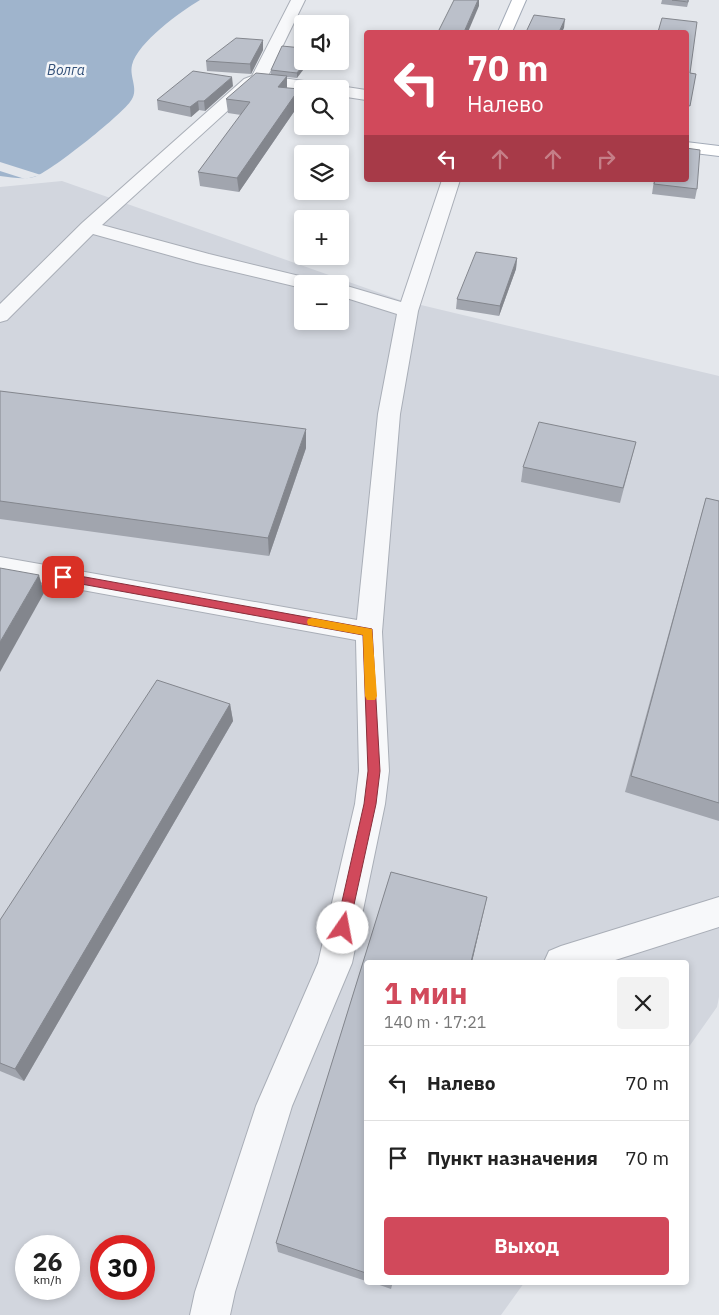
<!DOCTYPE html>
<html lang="ru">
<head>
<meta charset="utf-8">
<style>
	:root { --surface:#fff; --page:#f2f2f2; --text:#222; --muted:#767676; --line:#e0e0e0; --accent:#d1495b }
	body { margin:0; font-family:"IBM Plex Sans",sans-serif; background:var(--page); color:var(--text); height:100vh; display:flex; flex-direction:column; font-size:19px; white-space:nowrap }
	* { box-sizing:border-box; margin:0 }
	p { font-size:16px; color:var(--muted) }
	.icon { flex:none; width:28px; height:28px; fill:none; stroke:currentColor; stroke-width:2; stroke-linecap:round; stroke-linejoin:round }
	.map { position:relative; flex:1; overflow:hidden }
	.side { position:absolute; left:364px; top:960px; width:325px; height:325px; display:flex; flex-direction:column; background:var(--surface); border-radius:5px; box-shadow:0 2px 8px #0003 }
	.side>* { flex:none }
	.hud { position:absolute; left:364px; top:30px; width:325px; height:152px; border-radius:5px; box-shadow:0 2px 8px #0003; background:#d1495b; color:#fff; overflow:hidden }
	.buttons { position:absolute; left:294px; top:15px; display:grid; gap:10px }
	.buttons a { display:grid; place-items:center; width:55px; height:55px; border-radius:5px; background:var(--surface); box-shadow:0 2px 8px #0003; font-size:25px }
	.speed { position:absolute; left:15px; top:1235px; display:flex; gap:10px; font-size:25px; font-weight:700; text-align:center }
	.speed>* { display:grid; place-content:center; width:65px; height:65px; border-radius:50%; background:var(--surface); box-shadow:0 2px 8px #0003; line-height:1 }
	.speed small { font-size:12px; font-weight:400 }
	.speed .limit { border:8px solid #d22; background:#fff; color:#111 }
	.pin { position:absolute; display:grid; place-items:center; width:42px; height:42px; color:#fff; margin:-21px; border-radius:10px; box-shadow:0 2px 8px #0006 }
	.me { position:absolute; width:55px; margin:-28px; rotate:12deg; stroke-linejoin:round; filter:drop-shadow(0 0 4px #0008) }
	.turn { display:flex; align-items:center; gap:18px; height:105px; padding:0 20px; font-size:22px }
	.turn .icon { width:65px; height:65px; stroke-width:2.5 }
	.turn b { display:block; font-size:35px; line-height:42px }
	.lanes { display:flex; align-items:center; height:48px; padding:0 20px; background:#0003; justify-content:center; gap:25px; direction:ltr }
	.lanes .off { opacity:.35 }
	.round { display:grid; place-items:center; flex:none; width:52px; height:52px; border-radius:5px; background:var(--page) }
	.head { display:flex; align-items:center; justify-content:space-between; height:85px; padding:0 20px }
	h1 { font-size:30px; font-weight:800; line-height:38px; color:var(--accent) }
	.cta { display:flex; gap:10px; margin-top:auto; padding:10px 20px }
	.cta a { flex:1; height:58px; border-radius:5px; background:var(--accent); color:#fff; font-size:20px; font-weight:800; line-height:58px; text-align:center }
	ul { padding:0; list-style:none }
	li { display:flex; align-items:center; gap:15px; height:75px; padding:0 20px; border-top:1px solid var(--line) }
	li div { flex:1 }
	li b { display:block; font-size:19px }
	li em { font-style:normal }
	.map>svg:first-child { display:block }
</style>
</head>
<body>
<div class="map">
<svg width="719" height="1315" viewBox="0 0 719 1315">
	<rect width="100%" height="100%" fill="#e4e7ec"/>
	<!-- built -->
	<path fill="#d2d6de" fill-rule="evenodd" d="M62,181l338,119 319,76v621l-2,10 -31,44v-89h-320v320l158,1 -23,32h-501v-1128zM302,284h38v37h-38zM26,1246h43v43h-43zM101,1246h43v43h-43z"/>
	<!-- water -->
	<path fill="#9fb4cc" d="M0,0h200c-20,12 -62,42 -68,65 -3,13 8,25 -2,37 -10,14 -81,71 -96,75 -12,3 -22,0 -34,-1z"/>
	<!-- pier -->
	<polygon fill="#e4e7ec" points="0,162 41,175 25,179 0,171"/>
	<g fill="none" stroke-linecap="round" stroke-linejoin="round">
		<defs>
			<g id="minor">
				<polygon points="291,0 305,0 268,76 325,84 331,86 333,89 302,89 302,90 259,84 256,85 102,225 209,254 316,280 319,284 302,284 302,288 197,263 93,234 7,320 0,322 0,304 82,223 244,79 252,76"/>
				<polygon points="340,86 366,90 366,100 340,96 340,89 333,89"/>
				<polygon points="442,180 460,180 418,311 400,414 382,632 389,771 385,804 352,963 292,1106 235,1292 230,1315 190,1315 195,1292 256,1106 318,963 355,804 359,771 356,640 0,575 0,557 357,620 378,414 397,314 340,296 340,284 401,302"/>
				<polygon points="719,897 719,927 609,962 544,962 549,951 561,946"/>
			</g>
			<g id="major">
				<polygon points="512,0 526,0 512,32 498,32"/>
				<polygon points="686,142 719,146 719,156 686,152"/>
			</g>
		</defs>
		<!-- minor casing -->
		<use href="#minor" stroke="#a9aeb7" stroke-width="2"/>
		<!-- major casing -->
		<use href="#major" stroke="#a3abb8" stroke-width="2"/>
		<!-- minor -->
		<use href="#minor" fill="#f7f8fa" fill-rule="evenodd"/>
		<!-- major -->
		<use href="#major" fill="#fff" fill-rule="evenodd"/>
	</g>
	<!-- wall -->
	<g fill="#a1a5ae">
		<polygon points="662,0 689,0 687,7 661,4"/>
		<polygon points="686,32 690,73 696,74 688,111 686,111"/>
		<polygon points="302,48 297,78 287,77 287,88 300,103 239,192 200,186 198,172 241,115 228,113 226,99 271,74 271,70"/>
		<polygon points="263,50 251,74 207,71 206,61"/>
		<polygon points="233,86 205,111 199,110 191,117 158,110 157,100"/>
		<polygon points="654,180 686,180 697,189 695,199 652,194"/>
		<polygon points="517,258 516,269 499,316 456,309 457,299"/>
		<polygon points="0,391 306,448 269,556 0,519"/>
		<polygon points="636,442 620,503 521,482 523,467"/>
		<polygon points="706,498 719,501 719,821 625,792 701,516"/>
		<polygon points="230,704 233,721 24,1081 0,1071 0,920"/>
		<polygon points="391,872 487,897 472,962 366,962 366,1281 278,1252 276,1243"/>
		<polygon points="371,1282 393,1282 391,1289"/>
	</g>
	<!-- shaded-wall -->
	<g fill="#83868d">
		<polygon points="478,0 479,0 479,6 468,32 464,32"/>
		<polygon points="565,19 564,28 562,32 559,32"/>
		<polygon points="263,40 263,50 251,74 250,64"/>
		<polygon points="306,61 310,61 297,78 297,73"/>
		<polygon points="287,76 287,90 278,87"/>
		<polygon points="232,77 233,86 205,111 204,101"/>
		<polygon points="299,89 300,103 239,192 237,178"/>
		<polygon points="198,101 199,110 191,117 190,107"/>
		<polygon points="517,258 516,269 499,316 500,306"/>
		<polygon points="306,429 306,448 269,556 268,538"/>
		<polygon points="39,575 44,593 0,672 0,642"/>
		<polygon points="230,704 233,721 24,1081 15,1069"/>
		<polygon points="487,897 472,962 471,962"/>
	</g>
	<!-- building -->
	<g fill="#bbc0ca" stroke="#83868d">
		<polygon points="454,0 478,0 464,32 438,32"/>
		<polygon points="672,0 688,0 688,2"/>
		<polygon points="534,15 565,19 559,32 526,32"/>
		<polygon points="662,18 697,22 690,73 696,74 690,106 686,105 686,32 658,32"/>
		<polygon points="236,38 263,40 250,64 206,61"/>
		<polygon points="282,46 302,48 302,61 306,61 297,73 271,70"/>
		<polygon points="193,71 232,77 204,101 198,101 190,107 157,100"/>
		<polygon points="256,73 287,76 278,87 299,89 237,178 198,172 250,102 226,99"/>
		<polygon points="686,148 700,150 697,189 654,184 655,180 686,180"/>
		<polygon points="476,252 517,258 500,306 457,299"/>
		<polygon points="0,391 306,429 268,538 0,501"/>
		<polygon points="539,422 636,442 623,488 523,467"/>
		<polygon points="706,498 719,501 719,803 631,776"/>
		<polygon points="0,568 39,575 0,642"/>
		<polygon points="157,680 230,704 15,1069 0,1063 0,920"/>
		<polygon points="391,872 487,897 471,962 366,962 366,1273 276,1243"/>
	</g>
	<!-- route -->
	<polygon fill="#d1495b" stroke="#882f3b" points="63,573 372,629 380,771 376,804 348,932 343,934 338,932 336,928 364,804 368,771 363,635 59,580 57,577"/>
	<!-- slow -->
	<polygon fill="#f59e0b" points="312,618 372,629 377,696 375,700 367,700 365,696 363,635 308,625 307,622 308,619"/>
	<g text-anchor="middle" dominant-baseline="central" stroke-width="5" stroke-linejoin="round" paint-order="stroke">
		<!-- far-water labels -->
		<g font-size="14" font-style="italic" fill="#34527a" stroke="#f4f6f9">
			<text x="66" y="70">Волга</text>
		</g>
	</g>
</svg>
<div class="buttons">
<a><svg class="icon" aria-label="sound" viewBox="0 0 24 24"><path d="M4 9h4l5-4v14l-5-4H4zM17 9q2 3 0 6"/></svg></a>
<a><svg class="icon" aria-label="search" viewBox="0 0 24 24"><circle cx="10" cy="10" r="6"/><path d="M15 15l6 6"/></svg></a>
<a><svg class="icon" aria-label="layers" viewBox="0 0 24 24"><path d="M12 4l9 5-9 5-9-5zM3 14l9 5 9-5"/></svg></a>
<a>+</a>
<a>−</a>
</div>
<div class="speed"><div>26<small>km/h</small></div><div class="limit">30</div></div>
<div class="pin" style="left:63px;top:577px;background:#d93025"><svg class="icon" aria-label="arrive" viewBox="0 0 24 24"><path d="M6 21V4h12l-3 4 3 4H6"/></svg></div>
<svg class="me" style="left:343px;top:928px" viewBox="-20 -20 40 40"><circle r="19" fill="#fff"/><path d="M0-13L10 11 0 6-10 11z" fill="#d1495b"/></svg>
<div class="hud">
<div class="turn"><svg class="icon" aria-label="left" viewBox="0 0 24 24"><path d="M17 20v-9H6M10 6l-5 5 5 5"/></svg><div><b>70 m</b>Налево</div></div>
<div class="lanes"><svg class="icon" aria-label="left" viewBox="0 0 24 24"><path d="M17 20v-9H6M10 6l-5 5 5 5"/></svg><svg class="icon off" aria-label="ahead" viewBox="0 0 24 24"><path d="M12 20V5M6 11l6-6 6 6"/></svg><svg class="icon off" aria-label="ahead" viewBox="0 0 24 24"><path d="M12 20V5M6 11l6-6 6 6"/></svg><svg class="icon off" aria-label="right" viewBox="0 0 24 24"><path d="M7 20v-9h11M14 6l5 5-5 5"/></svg></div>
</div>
<section class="side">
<div class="head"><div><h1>1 мин</h1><p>140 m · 17:21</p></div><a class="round"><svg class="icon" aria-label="close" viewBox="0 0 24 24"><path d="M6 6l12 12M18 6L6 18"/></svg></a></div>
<ul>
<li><svg class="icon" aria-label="left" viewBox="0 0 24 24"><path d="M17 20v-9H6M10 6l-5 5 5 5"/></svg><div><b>Налево</b></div><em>70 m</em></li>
<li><svg class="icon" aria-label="arrive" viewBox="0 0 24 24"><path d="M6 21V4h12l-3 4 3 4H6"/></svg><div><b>Пункт назначения</b></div><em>70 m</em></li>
</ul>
<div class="cta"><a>Выход</a></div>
</section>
</div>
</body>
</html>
